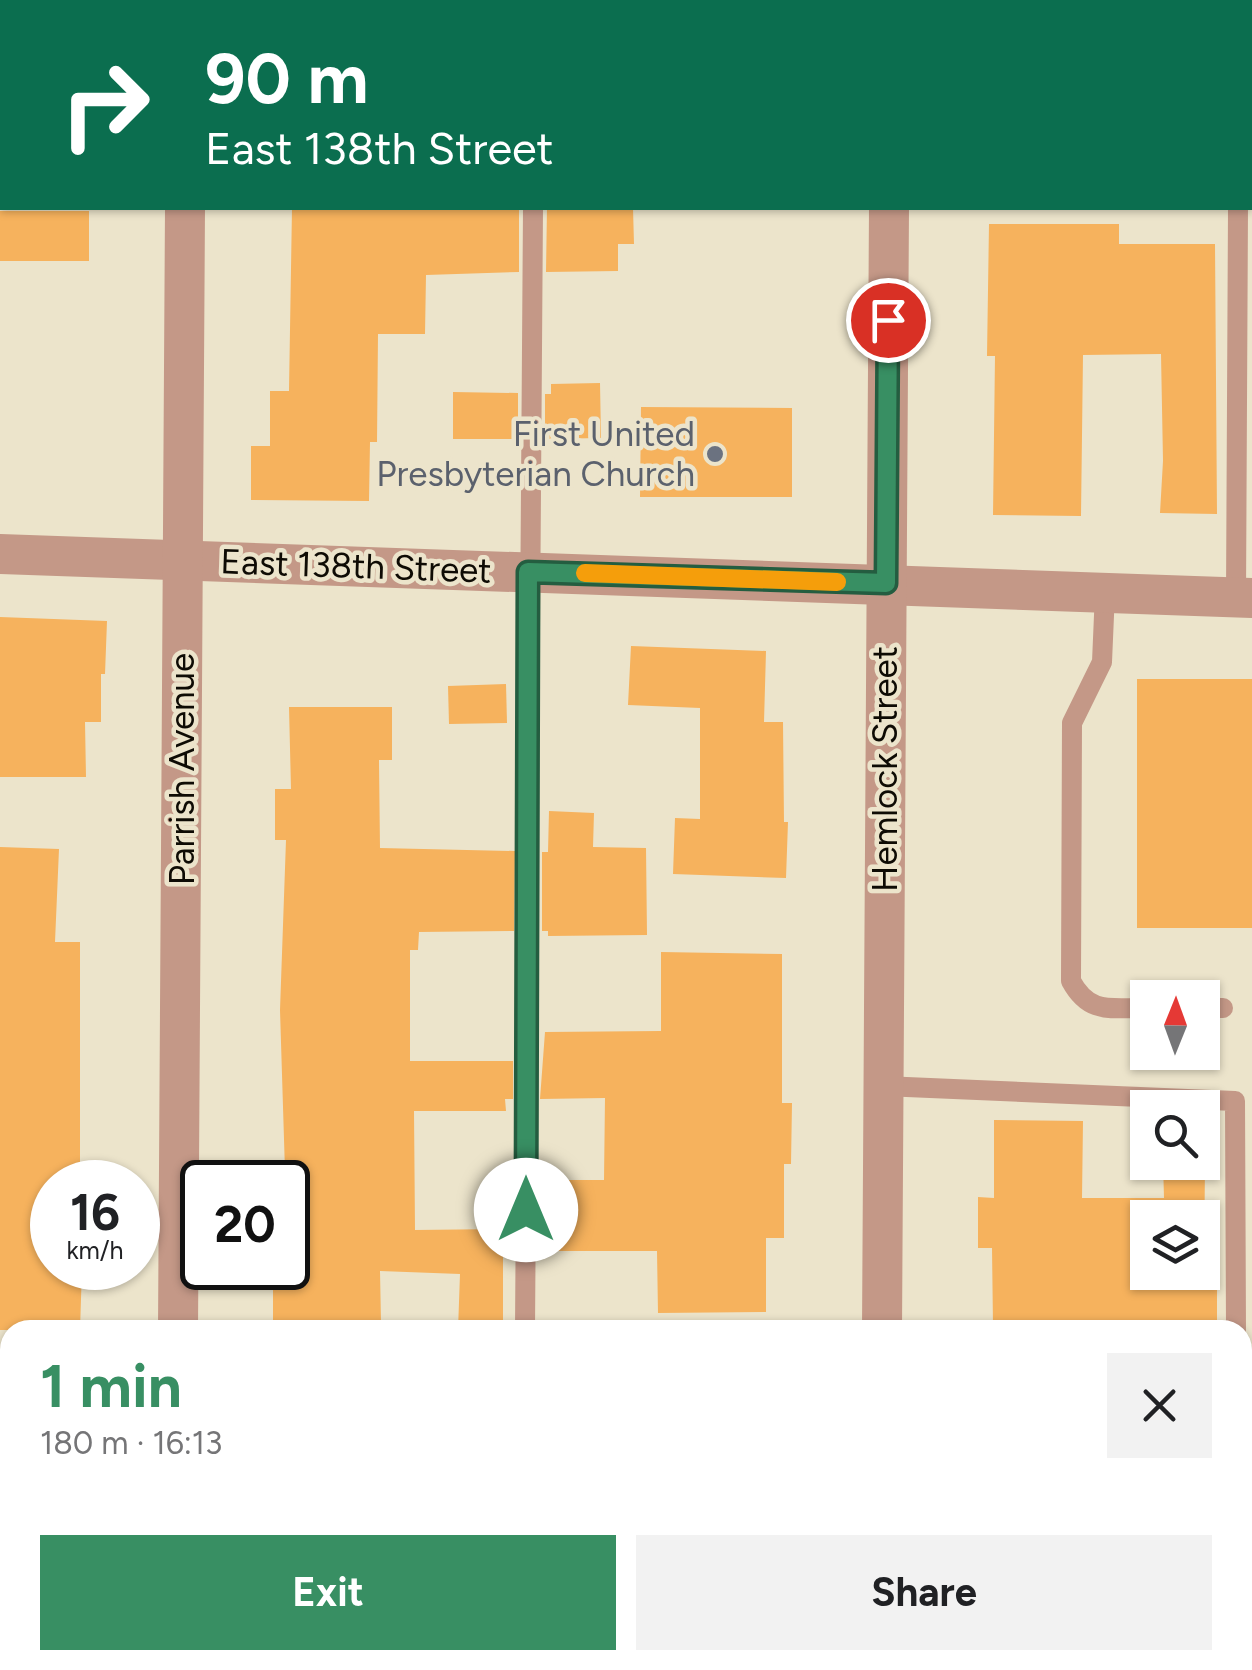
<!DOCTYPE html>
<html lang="en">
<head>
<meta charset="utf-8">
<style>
	:root { --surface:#fff; --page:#f2f2f2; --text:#202124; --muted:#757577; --accent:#388f63 }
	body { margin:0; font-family:Figtree,sans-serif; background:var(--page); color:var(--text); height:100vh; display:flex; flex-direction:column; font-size:38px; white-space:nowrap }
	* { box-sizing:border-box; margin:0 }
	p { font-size:32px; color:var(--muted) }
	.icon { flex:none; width:55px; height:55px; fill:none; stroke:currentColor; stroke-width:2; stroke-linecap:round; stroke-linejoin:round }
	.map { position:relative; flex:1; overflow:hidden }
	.details { position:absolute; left:0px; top:1320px; width:1252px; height:350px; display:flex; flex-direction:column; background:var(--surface); border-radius:30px 30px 0 0; box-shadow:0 2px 8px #0004 }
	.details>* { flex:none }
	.banner { position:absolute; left:0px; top:0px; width:1252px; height:210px; box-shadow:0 2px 8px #0004; background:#0b6e4f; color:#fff; overflow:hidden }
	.needle { width:65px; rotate:1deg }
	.buttons { position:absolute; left:1130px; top:980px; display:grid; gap:20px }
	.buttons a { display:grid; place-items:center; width:90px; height:90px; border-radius:0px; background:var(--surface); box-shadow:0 2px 8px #0004; font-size:50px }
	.speed { position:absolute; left:30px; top:1160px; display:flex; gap:20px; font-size:50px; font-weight:700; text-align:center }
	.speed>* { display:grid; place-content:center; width:130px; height:130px; border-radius:50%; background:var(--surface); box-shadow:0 2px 8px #0004; line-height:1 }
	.speed small { font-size:25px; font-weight:400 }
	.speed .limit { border:5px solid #111; border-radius:15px; background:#fff; color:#111 }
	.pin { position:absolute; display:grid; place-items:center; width:85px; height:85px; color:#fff; margin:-42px; border:5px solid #fff; border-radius:50%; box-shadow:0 2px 10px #0007 }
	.me { position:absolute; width:110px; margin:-55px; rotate:0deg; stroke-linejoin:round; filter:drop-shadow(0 0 8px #0008) }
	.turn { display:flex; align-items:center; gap:35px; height:210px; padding:0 40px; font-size:45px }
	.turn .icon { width:130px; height:130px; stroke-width:2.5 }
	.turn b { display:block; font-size:70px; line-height:85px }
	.round { display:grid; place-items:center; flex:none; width:105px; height:105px; border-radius:0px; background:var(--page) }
	.head { display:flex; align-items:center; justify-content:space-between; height:170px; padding:0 40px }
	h1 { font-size:60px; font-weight:700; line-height:75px; color:var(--accent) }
	.primary-button { display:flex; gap:20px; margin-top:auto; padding:20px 40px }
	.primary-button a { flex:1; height:115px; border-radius:0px; background:var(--accent); color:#fff; font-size:40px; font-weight:700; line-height:115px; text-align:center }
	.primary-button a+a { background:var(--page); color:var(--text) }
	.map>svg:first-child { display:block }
</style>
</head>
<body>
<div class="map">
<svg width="1252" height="1670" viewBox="0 0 1252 1670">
	<rect width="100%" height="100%" fill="#ece4cb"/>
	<!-- building -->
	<g fill="#f6b25d" fill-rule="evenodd">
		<polygon points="292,208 519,208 519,272 426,275 425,334 378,334 377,442 370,442 369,501 251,500 251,446 270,446 270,391 289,391"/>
		<polygon points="547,208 633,208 634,244 618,244 618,271 546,272"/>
		<rect x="0" y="211" width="89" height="50"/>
		<polygon points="989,224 1119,224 1119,244 1215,244 1217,514 1160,513 1163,461 1161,354 1083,355 1081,516 993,515 995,356 987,356"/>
		<polygon points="600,383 601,438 545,439 545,394 551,394 551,384"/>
		<polygon points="453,392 518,393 518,439 453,439"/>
		<polygon points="641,407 792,408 792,497 640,497"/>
		<polygon points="0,617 107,621 105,674 101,674 101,722 85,722 86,777 0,777"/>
		<polygon points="631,646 766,651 764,722 783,722 784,822 788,822 786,878 673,874 675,818 700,819 700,708 628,705"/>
		<rect x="1137" y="679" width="115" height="249"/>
		<polygon points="506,684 507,723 449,724 448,686"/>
		<polygon points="289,707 392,707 392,760 379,760 380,848 515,851 514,931 419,932 418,950 410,950 410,1061 513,1061 513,1099 505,1099 506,1111 414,1111 415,1230 503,1229 503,1330 458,1330 460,1274 380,1271 381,1323 370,1323 370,1330 273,1330 273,1277 282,1277 282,1268 288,1268 280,1010 286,840 275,840 275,789 291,789"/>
		<polygon points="549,811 594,813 593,847 646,848 647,935 548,936 548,931 542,931 542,852 548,852"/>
		<polygon points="0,847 59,849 55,942 80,942 80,1182 52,1182 52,1268 82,1268 80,1330 0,1330"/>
		<polygon points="661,952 782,954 782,1103 792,1103 791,1164 784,1164 784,1238 766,1238 766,1312 658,1313 657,1251 548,1251 548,1180 604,1180 605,1098 540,1099 545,1032 661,1031"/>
		<path d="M994,1120l89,1 -1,77h82l-1,-36h42l-1,111h13v57h-43v-5h-181l-1,-77h-14v-51l16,1zM1148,1218h54v54h-54z"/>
	</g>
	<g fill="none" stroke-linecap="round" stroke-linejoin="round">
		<!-- lane -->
		<g stroke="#c49887" stroke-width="20">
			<polyline points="536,2 536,0"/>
			<polyline points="1240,2 1240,0"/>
			<path d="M1105,592l-3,70 -30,61 -1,258c19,35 41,26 77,27"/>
			<polyline points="1236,597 1238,208"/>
			<polyline points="1202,1008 1223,1008"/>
			<polyline points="883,1086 1235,1101 1236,1330"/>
			<polyline points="525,1330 533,208"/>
			<polyline points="1237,1660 1237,1670"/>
			<polyline points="524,1670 524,1660"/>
		</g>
		<!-- street -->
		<g stroke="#c49887" stroke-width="40">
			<polyline points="185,2 185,0"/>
			<polyline points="890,2 890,0"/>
			<polyline points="0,554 1252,598"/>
			<polyline points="178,1330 185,208"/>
			<polyline points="882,1330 889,208"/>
			<polyline points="176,1670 176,1660"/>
			<polyline points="880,1670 880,1660"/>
		</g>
	</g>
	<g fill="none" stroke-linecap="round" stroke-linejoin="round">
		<defs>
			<polyline id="route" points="526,1210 528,572 886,583 888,320"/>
		</defs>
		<!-- route casing -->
		<use href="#route" stroke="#245d40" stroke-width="25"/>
		<!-- route -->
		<use href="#route" stroke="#388f63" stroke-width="18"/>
		<!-- slow -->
		<polyline stroke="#f59e0b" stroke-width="18" points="585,573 837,582"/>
	</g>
	<!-- markers -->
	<circle fill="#6b7280" stroke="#ece4cb" stroke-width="4" cx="715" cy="454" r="10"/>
	<g text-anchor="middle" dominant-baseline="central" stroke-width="9" stroke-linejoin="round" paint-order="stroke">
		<!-- worship labels -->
		<g font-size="35" fill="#5b616d" stroke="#ece4cb" text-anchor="end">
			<text x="695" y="434">First United<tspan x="695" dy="40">Presbyterian Church</tspan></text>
		</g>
		<!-- street labels -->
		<g font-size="35" fill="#0e0b04" stroke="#ece4cb">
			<text transform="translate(356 566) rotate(2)">East 138th Street</text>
			<text transform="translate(182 769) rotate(-90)">Parrish Avenue</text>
			<text transform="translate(885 769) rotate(-90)">Hemlock Street</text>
		</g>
	</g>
</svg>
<div class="buttons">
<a><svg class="needle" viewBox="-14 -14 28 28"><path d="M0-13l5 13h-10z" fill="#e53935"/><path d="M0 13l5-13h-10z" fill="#757577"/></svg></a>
<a><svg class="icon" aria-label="search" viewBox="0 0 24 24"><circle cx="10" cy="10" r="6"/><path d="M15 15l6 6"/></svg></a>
<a><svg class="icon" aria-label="layers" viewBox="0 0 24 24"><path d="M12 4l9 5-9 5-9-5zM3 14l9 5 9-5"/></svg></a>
</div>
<div class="speed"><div>16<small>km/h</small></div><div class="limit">20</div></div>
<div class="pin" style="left:888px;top:320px;background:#d93025"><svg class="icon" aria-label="arrive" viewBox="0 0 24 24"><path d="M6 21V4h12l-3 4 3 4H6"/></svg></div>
<svg class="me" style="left:526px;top:1210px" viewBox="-20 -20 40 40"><circle r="19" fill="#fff"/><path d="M0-13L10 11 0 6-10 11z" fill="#388f63"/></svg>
<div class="banner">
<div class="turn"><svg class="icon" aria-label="right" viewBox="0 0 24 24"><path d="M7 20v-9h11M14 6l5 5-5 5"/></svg><div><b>90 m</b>East 138th Street</div></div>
</div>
<section class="details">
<div class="head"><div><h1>1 min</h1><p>180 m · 16:13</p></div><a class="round"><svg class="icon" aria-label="close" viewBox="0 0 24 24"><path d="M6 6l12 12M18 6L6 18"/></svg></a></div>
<div class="primary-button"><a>Exit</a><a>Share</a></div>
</section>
</div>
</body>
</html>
